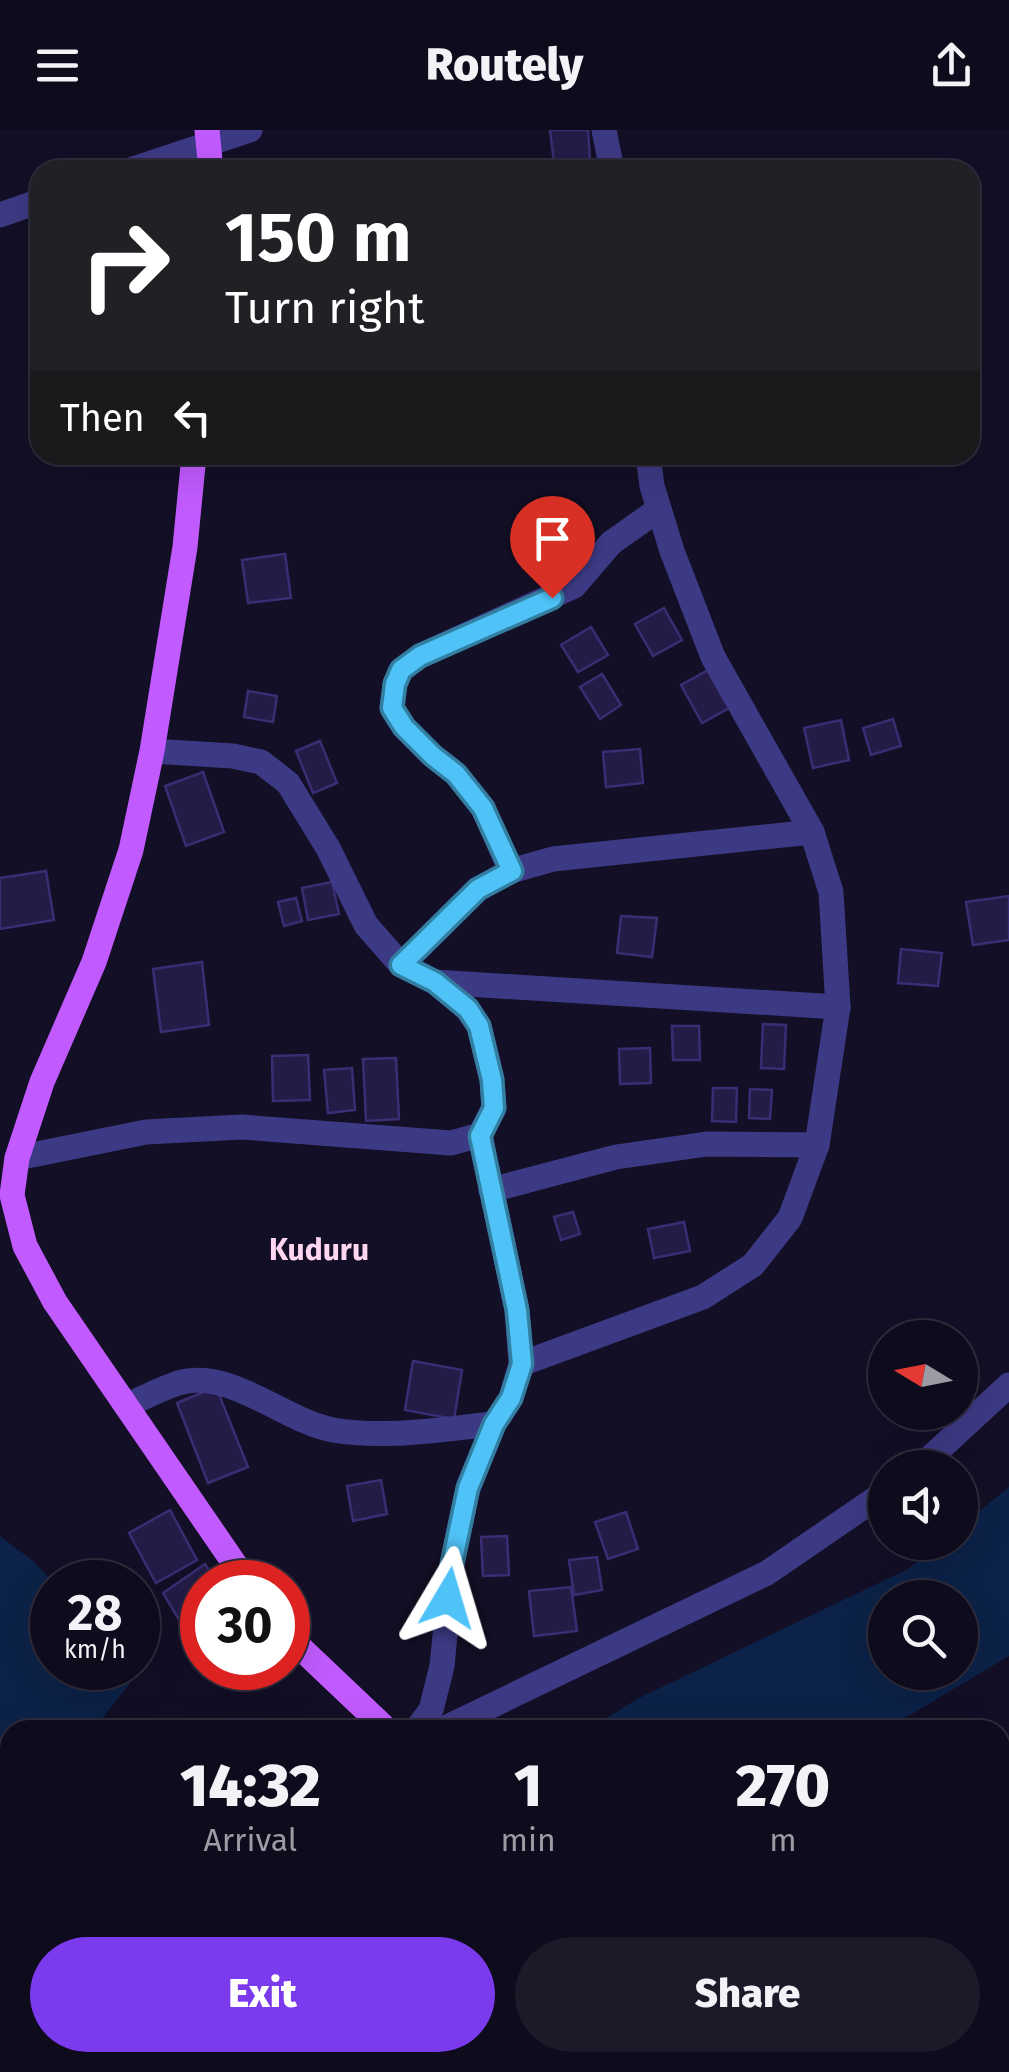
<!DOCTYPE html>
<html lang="en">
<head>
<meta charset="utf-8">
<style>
	:root { --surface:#0e0b1c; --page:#1c1929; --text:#f1f3f6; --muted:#9b9ba3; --line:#2e2b3b; --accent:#7c3aed }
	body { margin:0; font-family:"Fira Sans",sans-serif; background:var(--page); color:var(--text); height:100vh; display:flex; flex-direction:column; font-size:38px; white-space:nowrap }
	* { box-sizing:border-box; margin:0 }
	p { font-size:32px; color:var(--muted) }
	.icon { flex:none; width:55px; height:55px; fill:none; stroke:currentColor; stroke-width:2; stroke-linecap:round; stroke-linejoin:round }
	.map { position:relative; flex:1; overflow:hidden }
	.drawer { position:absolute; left:0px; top:1590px; width:1010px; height:352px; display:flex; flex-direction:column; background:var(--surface); border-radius:30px 30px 0 0; box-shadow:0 10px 40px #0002,0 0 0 2px var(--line) }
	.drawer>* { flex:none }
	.banner { position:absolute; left:30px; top:30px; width:950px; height:305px; border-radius:30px; box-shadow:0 10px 40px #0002,0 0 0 2px var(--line); background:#202124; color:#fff; overflow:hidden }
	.needle { width:65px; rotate:280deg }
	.fabs { position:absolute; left:868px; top:1190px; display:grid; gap:20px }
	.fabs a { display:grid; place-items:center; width:110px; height:110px; border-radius:50%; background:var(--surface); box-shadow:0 10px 40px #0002,0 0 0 2px var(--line); font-size:50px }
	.speed { position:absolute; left:30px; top:1430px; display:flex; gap:20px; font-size:50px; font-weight:700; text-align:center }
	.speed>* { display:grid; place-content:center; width:130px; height:130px; border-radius:50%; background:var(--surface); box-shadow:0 10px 40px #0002,0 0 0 2px var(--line); line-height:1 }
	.speed small { font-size:25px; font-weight:400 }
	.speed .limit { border:15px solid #d22; background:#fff; color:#111 }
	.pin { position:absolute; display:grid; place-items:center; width:85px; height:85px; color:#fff; margin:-102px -42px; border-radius:50% 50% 50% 0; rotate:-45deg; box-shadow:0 0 10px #0007 }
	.pin .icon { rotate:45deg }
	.me { position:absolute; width:110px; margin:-55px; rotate:7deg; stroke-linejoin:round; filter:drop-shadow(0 0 8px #0008) }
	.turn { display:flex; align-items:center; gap:35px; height:210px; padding:0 30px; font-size:45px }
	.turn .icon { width:130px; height:130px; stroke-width:2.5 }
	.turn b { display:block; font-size:70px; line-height:85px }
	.then { display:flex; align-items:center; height:95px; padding:0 30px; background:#0003; gap:20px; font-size:38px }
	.eta { display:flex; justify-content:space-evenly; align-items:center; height:170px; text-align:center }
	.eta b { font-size:60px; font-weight:800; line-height:70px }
	.cta { display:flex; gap:20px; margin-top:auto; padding:20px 30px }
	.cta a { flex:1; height:115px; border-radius:60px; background:var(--accent); color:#fff; font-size:40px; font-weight:800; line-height:115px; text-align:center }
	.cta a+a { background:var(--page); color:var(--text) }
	header { display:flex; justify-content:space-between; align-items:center; height:130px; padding:0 30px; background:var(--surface); font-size:45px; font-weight:800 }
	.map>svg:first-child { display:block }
</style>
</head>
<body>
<header><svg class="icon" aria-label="menu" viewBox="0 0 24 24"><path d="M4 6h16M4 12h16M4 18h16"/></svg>Routely<svg class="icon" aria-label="share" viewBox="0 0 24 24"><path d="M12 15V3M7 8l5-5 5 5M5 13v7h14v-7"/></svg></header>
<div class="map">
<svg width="1009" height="1942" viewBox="0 0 1009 1942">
	<rect width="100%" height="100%" fill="#130f26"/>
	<!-- water -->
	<g fill="#0c2248" fill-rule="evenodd">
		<path d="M1009,1357v169l-124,74h-297l49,-31 271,-130 33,-26 19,-1v-15zM885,1468h75v74h-75z"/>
		<polygon points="0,1406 33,1431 53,1452 52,1538 132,1538 138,1543 93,1600 10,1600 10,1691 3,1698 0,1698"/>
		<polygon points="71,1932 352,1932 352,1933 337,1942 55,1942"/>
	</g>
	<!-- building -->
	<g fill="#241b47" stroke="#3b2d73" stroke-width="2.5">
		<polygon points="550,0 588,0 590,30 554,32"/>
		<polygon points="285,424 291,468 248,473 242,430"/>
		<polygon points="664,478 682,510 653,526 635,494"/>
		<polygon points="591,497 608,525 578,542 561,515"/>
		<polygon points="710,539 731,577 702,593 681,555"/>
		<polygon points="602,544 621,575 600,589 580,557"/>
		<polygon points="248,561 277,566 273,592 244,587"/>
		<polygon points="893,589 901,616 871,625 863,598"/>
		<polygon points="841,590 849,630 813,638 804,598"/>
		<polygon points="320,611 337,653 313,663 296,621"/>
		<polygon points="640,619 643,653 606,657 603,622"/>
		<polygon points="203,642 224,702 186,716 165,656"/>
		<polygon points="46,741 54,790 0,799 0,748"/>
		<polygon points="332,752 339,784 308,790 302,758"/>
		<polygon points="1009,766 1009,810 973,815 966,772"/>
		<polygon points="296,768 302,791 284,796 278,772"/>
		<polygon points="621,786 657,788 652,827 617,823"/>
		<polygon points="901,819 942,823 938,856 898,853"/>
		<polygon points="202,832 209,895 161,902 153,839"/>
		<polygon points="763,894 786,895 784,939 761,938"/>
		<polygon points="672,896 699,896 700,930 673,930"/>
		<polygon points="650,918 651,953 620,954 619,919"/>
		<polygon points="308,925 310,970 273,971 272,926"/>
		<polygon points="396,928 399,989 366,991 363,929"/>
		<polygon points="352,938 355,980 328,983 324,940"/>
		<polygon points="713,958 737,958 736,992 712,991"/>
		<polygon points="750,959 772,960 770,989 749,988"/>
		<polygon points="573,1082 580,1104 561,1110 554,1087"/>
		<polygon points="684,1092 690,1121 654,1128 648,1099"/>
		<polygon points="413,1231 462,1240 454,1289 405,1280"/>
		<polygon points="216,1257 248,1337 208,1353 177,1273"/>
		<polygon points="381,1350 387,1384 353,1391 347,1356"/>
		<polygon points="170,1380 197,1430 156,1453 129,1403"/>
		<polygon points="626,1382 638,1419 608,1429 595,1392"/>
		<polygon points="507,1406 509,1445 483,1446 481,1407"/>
		<polygon points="597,1427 602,1460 574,1465 569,1430"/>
		<polygon points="205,1434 216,1452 202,1452 202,1506 193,1513 163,1463"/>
		<polygon points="571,1457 577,1501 534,1506 529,1461"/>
		<polygon points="10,1839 10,1870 7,1871 0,1857 0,1844"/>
	</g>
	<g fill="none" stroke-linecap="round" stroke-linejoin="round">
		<!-- minor -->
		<g stroke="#3d3a85" stroke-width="25">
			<polyline points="604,0 612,40"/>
			<polyline points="130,40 250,0"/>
			<polyline points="0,85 40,71"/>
			<polyline points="511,741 483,678 456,644 433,626 404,597 392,578 395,554 401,540 420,526 574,456 611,413 659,379"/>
			<polyline points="401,835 478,759 511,741 553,729 812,702"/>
			<polyline points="435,852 838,877"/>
			<polyline points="17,1028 146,1002 242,997 451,1013 480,1005 494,978 492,949 479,896 467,879 435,852 401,835 366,795 328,718 288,653 261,632 233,626 152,621"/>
			<polyline points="491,1060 616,1027 707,1014 817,1015"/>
			<polyline points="521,1234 703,1167 753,1135 790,1088 817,1015 838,877 831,762 812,702 713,527 672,421 652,356 648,325"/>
			<path d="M126,1276c18,-8 37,-19 56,-24 51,-12 102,39 151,48 53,9 109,-1 161,-6"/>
			<polyline points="919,1338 1009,1255"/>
			<polyline points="416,1600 431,1580 442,1536 452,1434 468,1358 494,1294 511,1268 521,1234 517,1180 480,1005"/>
			<polyline points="441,1600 767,1443 885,1362"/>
			<polyline points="1000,1636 1009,1631"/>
			<polyline points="0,1918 10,1913"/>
		</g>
		<!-- major -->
		<g stroke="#c25bff" stroke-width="25">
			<polyline points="207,0 211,40"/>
			<polyline points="194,325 185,417 152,621 131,720 94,832 42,952 17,1028 12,1065 25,1116 55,1172 247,1452"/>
			<polyline points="288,1506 387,1600"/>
			<polyline points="650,1932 657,1942"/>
		</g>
	</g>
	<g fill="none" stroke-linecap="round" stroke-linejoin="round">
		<defs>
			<polyline id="route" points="448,1468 452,1434 468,1358 494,1294 511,1268 522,1234 517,1180 480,1006 494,978 492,950 479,896 468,879 435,852 401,835 478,759 512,741 483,678 456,644 433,626 404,597 392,578 395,554 401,540 420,526 552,468"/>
		</defs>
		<!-- route casing -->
		<use href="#route" stroke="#337fa1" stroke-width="25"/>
		<!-- route -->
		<use href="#route" stroke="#4fc3f7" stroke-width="18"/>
	</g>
	<g text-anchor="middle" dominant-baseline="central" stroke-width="9" stroke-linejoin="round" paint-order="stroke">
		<!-- quarter labels -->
		<g font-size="30" font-weight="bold" fill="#ffd6f0" stroke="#130f26">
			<text x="319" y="1120">Kuduru</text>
		</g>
	</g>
</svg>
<div class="fabs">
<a><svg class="needle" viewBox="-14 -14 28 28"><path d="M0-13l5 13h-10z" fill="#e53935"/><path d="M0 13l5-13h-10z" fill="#9b9ba3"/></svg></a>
<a><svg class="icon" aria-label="sound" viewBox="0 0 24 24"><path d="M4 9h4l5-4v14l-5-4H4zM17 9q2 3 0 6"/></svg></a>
<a><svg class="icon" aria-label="search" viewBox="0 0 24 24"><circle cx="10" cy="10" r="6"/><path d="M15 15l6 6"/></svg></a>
</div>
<div class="speed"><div>28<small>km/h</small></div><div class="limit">30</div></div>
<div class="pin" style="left:552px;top:468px;background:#d93025"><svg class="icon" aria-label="arrive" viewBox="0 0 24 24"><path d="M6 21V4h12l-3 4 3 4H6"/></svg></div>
<svg class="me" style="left:448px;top:1468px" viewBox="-20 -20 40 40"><path d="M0-17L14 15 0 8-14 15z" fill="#4fc3f7" stroke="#fff" stroke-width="4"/></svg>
<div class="banner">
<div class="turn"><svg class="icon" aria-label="right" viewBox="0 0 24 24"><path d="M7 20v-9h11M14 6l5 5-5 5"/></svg><div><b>150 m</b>Turn right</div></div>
<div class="then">Then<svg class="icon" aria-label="left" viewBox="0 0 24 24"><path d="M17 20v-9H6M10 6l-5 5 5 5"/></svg></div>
</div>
<section class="drawer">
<div class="eta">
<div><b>14:32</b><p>Arrival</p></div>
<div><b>1</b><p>min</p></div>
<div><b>270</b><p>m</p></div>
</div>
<div class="cta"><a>Exit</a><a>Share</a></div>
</section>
</div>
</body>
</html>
